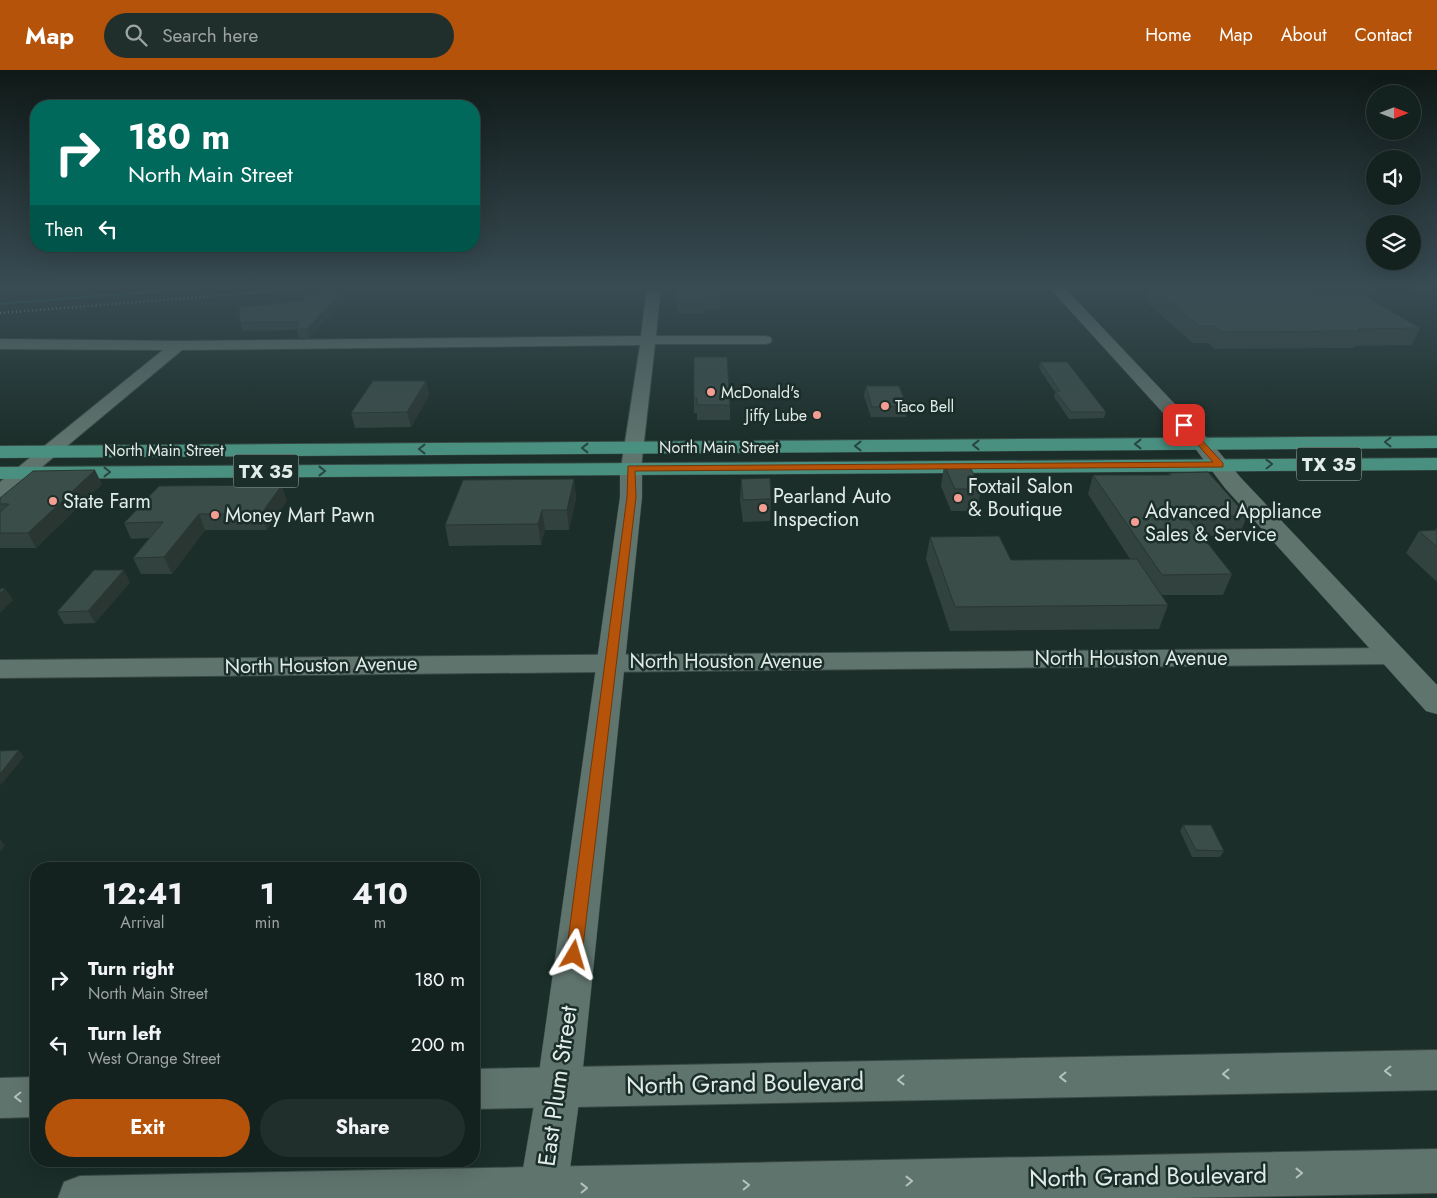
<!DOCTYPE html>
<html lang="en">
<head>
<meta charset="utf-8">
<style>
	:root { --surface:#14221f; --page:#212f2c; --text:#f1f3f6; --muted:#9da4a4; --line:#333f3d; --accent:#b45309 }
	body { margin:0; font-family:Jost,sans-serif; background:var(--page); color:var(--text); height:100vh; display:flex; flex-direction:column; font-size:19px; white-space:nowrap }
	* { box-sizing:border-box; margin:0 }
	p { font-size:16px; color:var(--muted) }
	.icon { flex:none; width:28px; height:28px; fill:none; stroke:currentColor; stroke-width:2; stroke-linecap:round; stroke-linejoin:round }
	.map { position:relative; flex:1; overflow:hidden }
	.panel { position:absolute; left:30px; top:792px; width:450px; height:305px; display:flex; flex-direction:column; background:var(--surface); border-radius:20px; box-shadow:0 5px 20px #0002,0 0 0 1px var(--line) }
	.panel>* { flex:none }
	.hud { position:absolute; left:30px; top:30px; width:450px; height:152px; border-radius:20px; box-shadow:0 5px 20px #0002,0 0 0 1px var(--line); background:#00695c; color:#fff; overflow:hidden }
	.needle { width:32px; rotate:90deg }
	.buttons { position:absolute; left:1366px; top:15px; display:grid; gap:10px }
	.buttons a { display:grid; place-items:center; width:55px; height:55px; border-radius:50%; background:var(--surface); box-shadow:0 5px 20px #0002,0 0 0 1px var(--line); font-size:25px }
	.pin { position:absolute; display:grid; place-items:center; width:42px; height:42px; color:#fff; margin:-21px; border-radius:10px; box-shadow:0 2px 8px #0006 }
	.me { position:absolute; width:55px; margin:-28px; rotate:7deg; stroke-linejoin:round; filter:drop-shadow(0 0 4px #0008) }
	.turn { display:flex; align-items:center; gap:18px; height:105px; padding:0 15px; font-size:22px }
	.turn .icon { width:65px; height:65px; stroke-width:2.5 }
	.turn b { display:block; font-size:35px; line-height:42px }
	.then { display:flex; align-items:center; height:48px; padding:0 15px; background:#0003; gap:10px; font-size:19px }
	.eta { display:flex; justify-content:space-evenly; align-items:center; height:85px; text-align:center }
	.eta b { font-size:30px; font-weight:700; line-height:35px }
	.cta { display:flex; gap:10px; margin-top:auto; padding:10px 15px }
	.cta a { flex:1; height:58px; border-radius:30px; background:var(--accent); color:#fff; font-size:20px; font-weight:700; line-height:58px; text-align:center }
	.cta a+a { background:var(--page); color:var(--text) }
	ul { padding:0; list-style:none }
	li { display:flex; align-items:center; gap:15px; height:65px; padding:0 15px }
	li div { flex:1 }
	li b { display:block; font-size:19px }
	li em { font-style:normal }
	header { display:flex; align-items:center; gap:30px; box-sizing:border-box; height:70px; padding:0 25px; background:var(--accent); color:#fff }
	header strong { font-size:24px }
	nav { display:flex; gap:28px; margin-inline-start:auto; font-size:18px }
	.search { width:350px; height:45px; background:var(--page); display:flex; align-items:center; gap:12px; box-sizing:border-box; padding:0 18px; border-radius:28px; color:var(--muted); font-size:19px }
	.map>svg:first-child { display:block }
</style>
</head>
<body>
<header>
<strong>Map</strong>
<div class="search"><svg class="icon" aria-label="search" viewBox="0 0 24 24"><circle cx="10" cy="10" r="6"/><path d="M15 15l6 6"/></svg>Search here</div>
<nav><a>Home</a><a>Map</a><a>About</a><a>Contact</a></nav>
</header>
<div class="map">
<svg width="1437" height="1128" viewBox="0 0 1437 1128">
	<rect width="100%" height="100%" fill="#1b2e29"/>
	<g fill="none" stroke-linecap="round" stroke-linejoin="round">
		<!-- stream -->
		<polygon fill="#116555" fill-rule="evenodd" points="224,215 247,215 0,235 0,233"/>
		<defs>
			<g id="minor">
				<polygon points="653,220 660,224 656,266 765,266 770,267 772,270 770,273 765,274 655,274 641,398 638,402 631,404 624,402 621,398 640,275 182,280 7,426 0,428 0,412 163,280 0,279 0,269 178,271 641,266 646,224"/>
				<polygon points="1393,578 1402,580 1406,586 1402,592 1393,594 0,608 0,590"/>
				<polygon points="1437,980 1437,1020 474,1039 474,999"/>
				<polygon points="36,1007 36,1047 0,1048 0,1008"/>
				<polygon points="1437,1079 1437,1123 1178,1128 58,1128 64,1112 80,1106"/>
			</g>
			<g id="tertiary">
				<polygon points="1047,215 1062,215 1208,369 1241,408 1437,615 1437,644 1426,641 1225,418 1194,377"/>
				<polygon points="631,392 638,394 642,398 642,427 581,1017 566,1128 518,1128 537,1017 620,427 620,398 624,394"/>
			</g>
			<g id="primary">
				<polygon points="1437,366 1437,378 0,388 0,376"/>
				<polygon points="1437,388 1437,400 0,409 0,397"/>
			</g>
		</defs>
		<!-- minor casing -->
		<use href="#minor" stroke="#3a4945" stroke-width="2"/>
		<!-- tertiary casing -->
		<use href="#tertiary" stroke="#3a4945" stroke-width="1"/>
		<!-- primary casing -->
		<use href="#primary" stroke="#3a4945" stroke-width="1"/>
		<!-- minor -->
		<use href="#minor" fill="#60746e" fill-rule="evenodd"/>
		<!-- tertiary -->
		<use href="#tertiary" fill="#60746e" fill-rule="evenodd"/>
		<!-- primary -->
		<use href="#primary" fill="#4a9080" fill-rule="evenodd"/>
		<!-- rail -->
		<polyline stroke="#a4b1ad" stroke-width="2.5" stroke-dasharray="1 3" stroke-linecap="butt" points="0,243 352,215"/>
	</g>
	<!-- wall -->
	<g fill="#32423e">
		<polygon points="720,215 721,239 705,239 704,243 677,243 676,230"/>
		<polygon points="1148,215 1304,215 1316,223 1420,258 1412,275 1356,276 1354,278 1214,279 1209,273 1193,273 1144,230"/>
		<polygon points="343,220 346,228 309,268 299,268 297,260 243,261 240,252 304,231"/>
		<polygon points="694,287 730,335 730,350 697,350 697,343 694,343"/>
		<polygon points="1040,292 1106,342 1104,348 1069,349 1054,327 1055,322 1039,298"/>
		<polygon points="426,311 429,325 411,357 355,358 351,343"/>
		<polygon points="866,316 907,336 906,347 871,347 864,326"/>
		<polygon points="944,395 981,419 977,441 951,441 941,416"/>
		<polygon points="1169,403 1247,446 1239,466 1202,466 1232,504 1223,525 1161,525 1168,535 1159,559 950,561 926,489 930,467 1011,490 1130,489 1088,424 1093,405 1168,405"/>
		<polygon points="574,409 576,429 569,460 545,460 541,475 449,476 445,455"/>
		<polygon points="741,409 771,429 770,451 743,452 740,430"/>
		<polygon points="102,414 36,478 0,478 0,428"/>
		<polygon points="287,431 267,460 205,460 172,504 141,504 133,488 149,468 131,469 124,453"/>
		<polygon points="1437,458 1437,512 1406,483 1419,461 1435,460"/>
		<polygon points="130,512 95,553 64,554 57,542"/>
		<polygon points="1183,755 1224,781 1220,787 1192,787 1180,761"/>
	</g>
	<!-- shaded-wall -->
	<g fill="#293632">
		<polygon points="343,220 346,228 309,268 307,259"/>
		<polygon points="426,311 429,325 411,357 407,342"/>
		<polygon points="95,400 102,414 36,478 28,463"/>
		<polygon points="574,409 576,429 569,460 567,440"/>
		<polygon points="282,415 287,431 267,460 261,444"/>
		<polygon points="542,440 545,460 541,475 538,454"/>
		<polygon points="199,444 205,460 172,504 164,487"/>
		<polygon points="124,500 130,512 95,553 88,541"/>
		<polygon points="5,518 13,530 0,543 0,524"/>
		<polygon points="19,680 24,687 1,715 0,713 0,704"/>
		<polygon points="0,769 5,775 0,782"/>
	</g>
	<!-- building -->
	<g fill="#3a4d48" stroke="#293632">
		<polygon points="678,215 720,215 721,226 704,226 704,230 676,230"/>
		<polygon points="1150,215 1304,215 1316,223 1360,223 1420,258 1358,259 1362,261 1221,262 1215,256 1199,256"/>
		<polygon points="343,220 307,259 296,259 298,252 240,252 239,237 304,231 306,223"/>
		<polygon points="694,287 727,287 730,335 697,335 697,328 694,328"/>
		<polygon points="1040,292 1067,292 1106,342 1071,342 1055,321 1060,321"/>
		<polygon points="373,311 426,311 407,342 351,343"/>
		<polygon points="866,316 899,316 907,336 872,337"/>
		<polygon points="944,395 969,395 981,419 955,419"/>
		<polygon points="95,400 28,463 0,463 0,442 9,434 0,434 0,428 33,401"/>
		<polygon points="1208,402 1247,446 1186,446 1232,504 1162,505 1093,405 1171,405 1169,403"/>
		<polygon points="770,408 771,429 743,430 741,409"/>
		<polygon points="574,409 567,440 542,440 538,454 445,455 463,410"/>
		<polygon points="282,415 261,444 199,444 164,487 133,488 163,452 124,453 159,416"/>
		<polygon points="1437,460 1437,477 1419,461"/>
		<polygon points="999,466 1011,490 1137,489 1168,535 955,537 930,467"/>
		<polygon points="94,500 124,500 88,541 57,542"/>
		<polygon points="5,518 0,524 0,519"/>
		<polygon points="19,680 0,704 0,681"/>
		<polygon points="1183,755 1211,755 1224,781 1196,780"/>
	</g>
	<!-- one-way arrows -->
	<defs><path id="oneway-chevron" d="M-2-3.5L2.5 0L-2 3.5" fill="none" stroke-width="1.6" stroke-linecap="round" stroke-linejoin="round" transform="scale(1.25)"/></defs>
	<g stroke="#27463f">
		<use href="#oneway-chevron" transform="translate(1388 372) rotate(180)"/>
		<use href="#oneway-chevron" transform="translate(1138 374) rotate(180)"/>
		<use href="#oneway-chevron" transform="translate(976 375) rotate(180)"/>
		<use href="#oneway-chevron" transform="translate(858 376) rotate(180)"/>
		<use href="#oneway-chevron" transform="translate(585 378) rotate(180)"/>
		<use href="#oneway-chevron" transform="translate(422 379) rotate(180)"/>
		<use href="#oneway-chevron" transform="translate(1269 394) rotate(-1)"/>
		<use href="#oneway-chevron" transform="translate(322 401)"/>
		<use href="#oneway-chevron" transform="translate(107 402)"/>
	</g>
	<g stroke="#b4c2bd">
		<use href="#oneway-chevron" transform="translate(1388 1001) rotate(179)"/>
		<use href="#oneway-chevron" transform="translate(1226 1004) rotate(179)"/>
		<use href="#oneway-chevron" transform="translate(1063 1007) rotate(179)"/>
		<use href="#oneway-chevron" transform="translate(901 1010) rotate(179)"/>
		<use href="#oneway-chevron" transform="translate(18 1027) rotate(179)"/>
		<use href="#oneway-chevron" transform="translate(1299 1103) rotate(-1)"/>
		<use href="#oneway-chevron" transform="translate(909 1111) rotate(-1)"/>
		<use href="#oneway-chevron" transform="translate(746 1115) rotate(-1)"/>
		<use href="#oneway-chevron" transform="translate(584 1118) rotate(-1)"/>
	</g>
	<!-- sky -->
	<linearGradient id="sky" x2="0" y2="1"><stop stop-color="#0f1917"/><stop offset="0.58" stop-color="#394c54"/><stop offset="1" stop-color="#394c54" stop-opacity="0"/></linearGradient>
	<rect width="1437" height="373" fill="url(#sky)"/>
	<!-- route -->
	<polygon fill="#b45309" stroke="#753606" points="1184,353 1187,354 1223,393 1223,397 635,401 636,427 582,885 580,890 574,892 568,890 566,885 627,427 628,396 1213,392 1182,357 1180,355"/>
	<!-- markers -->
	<g fill="#f59c93" stroke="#1b2e29" stroke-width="2">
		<circle cx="711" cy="322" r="5"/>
		<circle cx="885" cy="336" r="5"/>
		<circle cx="817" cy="345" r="5"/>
		<circle cx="958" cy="428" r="5"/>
		<circle cx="53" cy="431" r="5"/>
		<circle cx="763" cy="438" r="5"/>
		<circle cx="215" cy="445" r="5"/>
		<circle cx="1135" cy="452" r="5"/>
	</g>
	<g text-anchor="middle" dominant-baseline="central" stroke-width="5" stroke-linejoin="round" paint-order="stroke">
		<!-- far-poi labels -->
		<g font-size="16" fill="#e1ece8" stroke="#1b2e29" text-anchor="start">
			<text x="721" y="322">McDonald's</text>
			<text x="895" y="336">Taco Bell</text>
			<text x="807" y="345" text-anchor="end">Jiffy Lube</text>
		</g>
		<!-- far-street labels -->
		<g font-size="16" fill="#e1ece8" stroke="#1b2e29">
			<text x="719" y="377">North Main Street</text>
			<text x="164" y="380">North Main Street</text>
		</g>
		<!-- shield labels -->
		<g fill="#1b2e29" stroke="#a6b3af" stroke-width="1">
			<rect x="1296.5" y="377.5" width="65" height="33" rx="4"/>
			<rect x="233.5" y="384.5" width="65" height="33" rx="4"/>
		</g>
		<g font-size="19" font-weight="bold" fill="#e1ece8">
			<text x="1329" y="394">TX 35</text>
			<text x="266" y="401">TX 35</text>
		</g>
		<!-- poi labels -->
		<g font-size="20" fill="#e1ece8" stroke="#1b2e29" text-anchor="start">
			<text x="968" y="416">Foxtail Salon<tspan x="968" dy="23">&amp; Boutique</tspan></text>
			<text x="773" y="426">Pearland Auto<tspan x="773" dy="23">Inspection</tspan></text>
			<text x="63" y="431">State Farm</text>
			<text x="1145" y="441">Advanced Appliance<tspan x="1145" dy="23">Sales &amp; Service</tspan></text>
			<text x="225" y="445">Money Mart Pawn</text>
		</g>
		<!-- street labels -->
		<g font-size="20" fill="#e1ece8" stroke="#1b2e29">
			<text x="1131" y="588">North Houston Avenue</text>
			<text x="726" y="591">North Houston Avenue</text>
			<text transform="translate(321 595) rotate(-1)">North Houston Avenue</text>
		</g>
		<!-- near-street labels -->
		<g font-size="24" fill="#e1ece8" stroke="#1b2e29">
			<text transform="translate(745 1013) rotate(-1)">North Grand Boulevard</text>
			<text transform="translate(557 1016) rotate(-82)">East Plum Street</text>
			<text transform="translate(1148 1106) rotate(-1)">North Grand Boulevard</text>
		</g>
	</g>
</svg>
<div class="buttons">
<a><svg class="needle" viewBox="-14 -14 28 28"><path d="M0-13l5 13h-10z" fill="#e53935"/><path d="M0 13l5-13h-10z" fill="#9da4a4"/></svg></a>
<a><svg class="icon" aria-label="sound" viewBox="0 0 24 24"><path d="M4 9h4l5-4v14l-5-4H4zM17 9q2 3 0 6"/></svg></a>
<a><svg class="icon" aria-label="layers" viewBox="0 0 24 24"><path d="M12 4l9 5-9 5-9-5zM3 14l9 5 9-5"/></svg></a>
</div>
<div class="pin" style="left:1184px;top:355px;background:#d93025"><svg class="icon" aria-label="arrive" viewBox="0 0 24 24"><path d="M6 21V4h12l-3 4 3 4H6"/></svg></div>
<svg class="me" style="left:574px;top:885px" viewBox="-20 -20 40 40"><path d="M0-17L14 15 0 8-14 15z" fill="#b45309" stroke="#fff" stroke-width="4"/></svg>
<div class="hud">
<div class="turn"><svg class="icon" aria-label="right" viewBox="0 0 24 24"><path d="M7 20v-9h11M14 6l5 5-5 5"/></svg><div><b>180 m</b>North Main Street</div></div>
<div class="then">Then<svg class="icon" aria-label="left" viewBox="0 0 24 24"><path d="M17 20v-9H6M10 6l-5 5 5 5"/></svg></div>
</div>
<section class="panel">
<div class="eta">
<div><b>12:41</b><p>Arrival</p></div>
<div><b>1</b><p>min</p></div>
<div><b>410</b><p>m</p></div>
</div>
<ul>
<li><svg class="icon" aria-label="right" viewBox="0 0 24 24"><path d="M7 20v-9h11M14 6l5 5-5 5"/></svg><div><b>Turn right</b><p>North Main Street</p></div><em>180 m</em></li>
<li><svg class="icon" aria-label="left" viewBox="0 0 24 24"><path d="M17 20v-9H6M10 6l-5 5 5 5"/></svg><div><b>Turn left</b><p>West Orange Street</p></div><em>200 m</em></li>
</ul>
<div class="cta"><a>Exit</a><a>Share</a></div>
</section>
</div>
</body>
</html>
